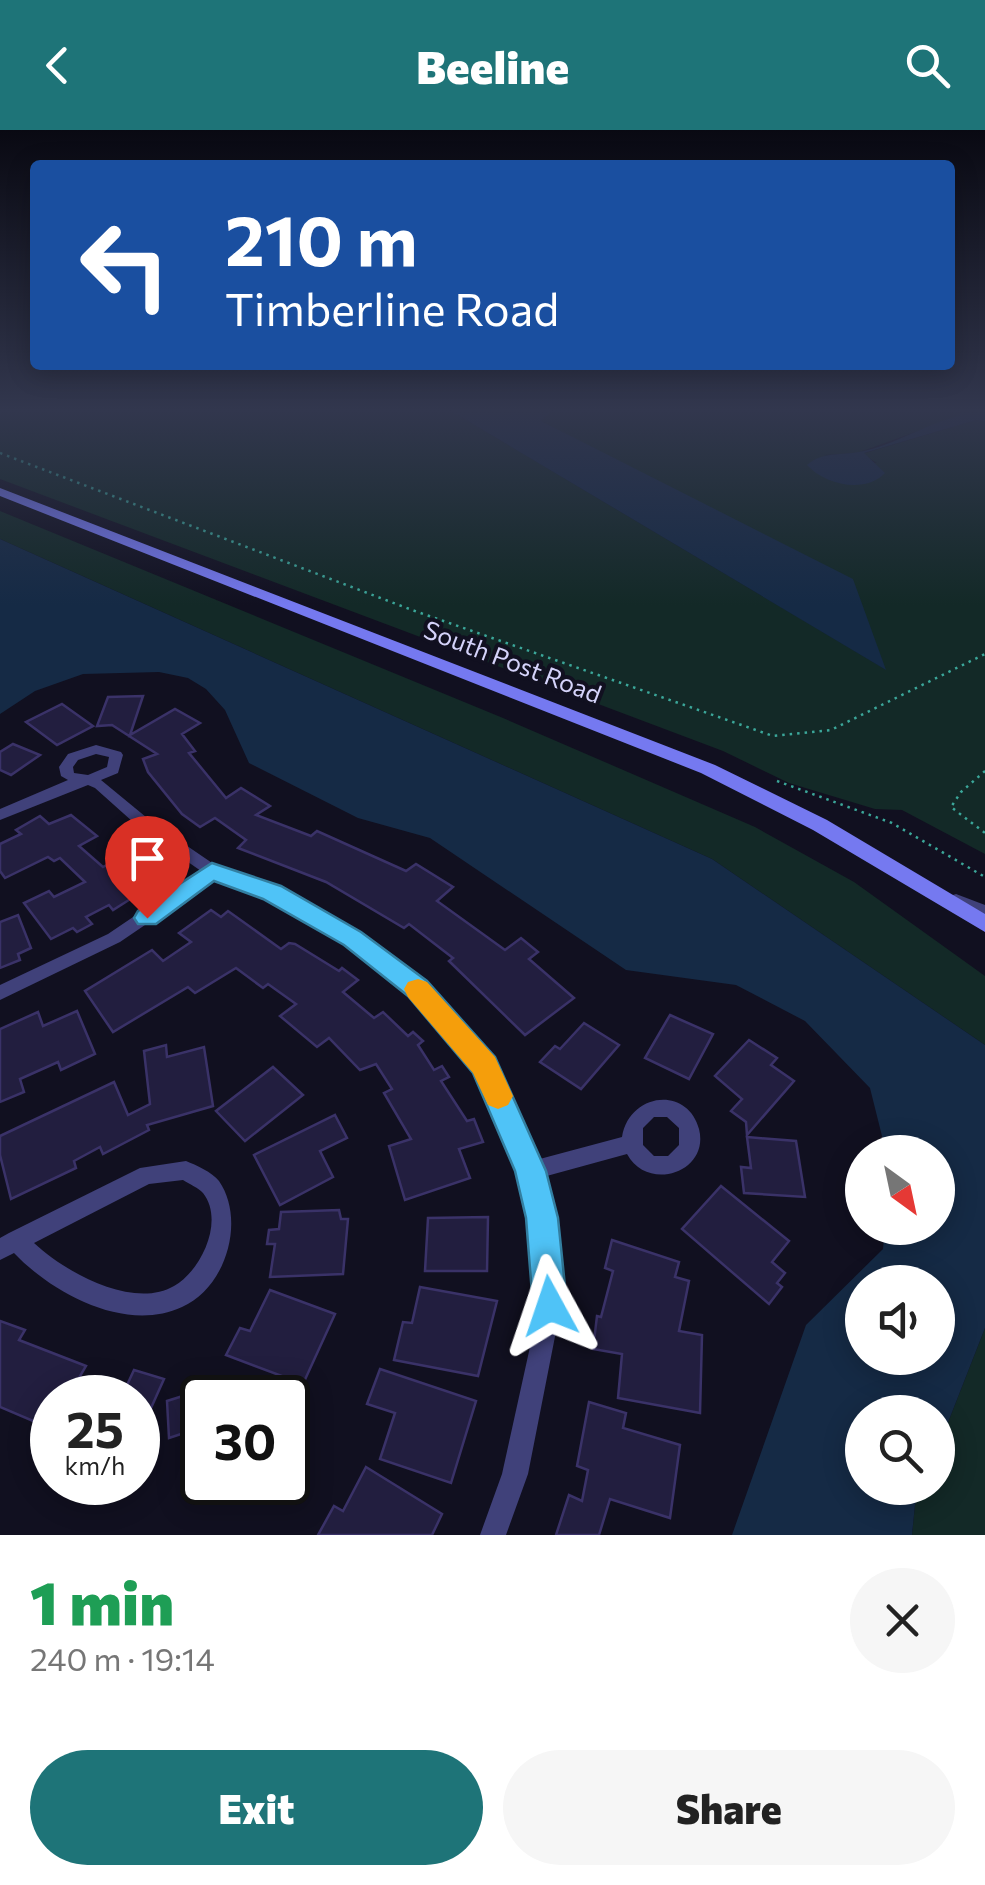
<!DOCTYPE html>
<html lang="en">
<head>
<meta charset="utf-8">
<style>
	:root { --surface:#fff; --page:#f6f6f6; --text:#222; --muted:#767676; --accent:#1e7478 }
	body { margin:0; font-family:Commissioner,sans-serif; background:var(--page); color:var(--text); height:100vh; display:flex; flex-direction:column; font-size:38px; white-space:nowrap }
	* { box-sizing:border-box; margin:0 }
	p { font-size:32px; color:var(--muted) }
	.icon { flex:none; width:55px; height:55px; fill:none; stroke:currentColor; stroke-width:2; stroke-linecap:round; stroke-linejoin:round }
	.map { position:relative; height:1405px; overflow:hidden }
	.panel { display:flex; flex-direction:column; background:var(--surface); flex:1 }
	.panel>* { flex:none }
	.banner { position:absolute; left:30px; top:30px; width:925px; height:210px; border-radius:10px; box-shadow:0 5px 25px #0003; background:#1a4fa0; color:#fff; overflow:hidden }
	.needle { width:65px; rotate:147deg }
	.controls { position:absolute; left:845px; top:1005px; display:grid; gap:20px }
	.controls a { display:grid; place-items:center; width:110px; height:110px; border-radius:50%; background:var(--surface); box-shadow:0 5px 25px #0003; font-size:50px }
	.speed { position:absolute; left:30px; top:1245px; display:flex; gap:20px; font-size:50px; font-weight:700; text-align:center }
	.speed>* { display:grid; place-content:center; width:130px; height:130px; border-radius:50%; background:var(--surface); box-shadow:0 5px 25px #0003; line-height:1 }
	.speed small { font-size:25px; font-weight:400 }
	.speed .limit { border:5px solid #111; border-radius:15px; background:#fff; color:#111 }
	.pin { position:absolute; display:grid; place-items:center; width:85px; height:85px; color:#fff; margin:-102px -42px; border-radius:50% 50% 50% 0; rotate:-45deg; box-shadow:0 0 10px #0007 }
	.pin .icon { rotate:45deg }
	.me { position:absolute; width:110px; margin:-55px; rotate:355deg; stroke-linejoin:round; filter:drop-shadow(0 0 8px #0008) }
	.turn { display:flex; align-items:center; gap:35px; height:210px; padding:0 30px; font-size:45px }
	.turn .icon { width:130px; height:130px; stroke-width:2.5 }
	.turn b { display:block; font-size:70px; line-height:85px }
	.round { display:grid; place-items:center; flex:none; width:105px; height:105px; border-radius:52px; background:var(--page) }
	.overview { display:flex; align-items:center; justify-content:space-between; height:170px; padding:0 30px }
	h1 { font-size:60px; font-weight:800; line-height:75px; color:#1e9e55 }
	.cta { display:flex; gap:20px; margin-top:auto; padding:20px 30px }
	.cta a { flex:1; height:115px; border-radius:60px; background:var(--accent); color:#fff; font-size:40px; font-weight:800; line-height:115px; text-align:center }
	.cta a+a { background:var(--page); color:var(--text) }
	header { display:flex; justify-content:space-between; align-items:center; height:130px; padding:0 30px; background:var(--accent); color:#fff; font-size:45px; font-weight:800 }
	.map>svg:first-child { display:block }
</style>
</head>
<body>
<header><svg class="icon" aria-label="back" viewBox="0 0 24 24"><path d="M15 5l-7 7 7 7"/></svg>Beeline<svg class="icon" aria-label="search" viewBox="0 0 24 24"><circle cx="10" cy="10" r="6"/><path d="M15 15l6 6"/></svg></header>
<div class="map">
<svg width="985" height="1405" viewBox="0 0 985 1405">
	<rect width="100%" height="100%" fill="#111020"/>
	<!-- green -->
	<g fill="#132927">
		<polygon points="0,278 446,278 885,539 604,324 541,291 555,278 962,278 959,286 857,323 824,325 877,333 862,324 976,290 985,291 985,724 902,680 875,679 789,653 723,621 0,349"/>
		<polygon points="0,381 503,588 755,697 854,752 985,846 985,915 712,729 0,409"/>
		<polygon points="985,1198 985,1405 912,1405 915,1375 922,1358 938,1358 938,1318"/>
	</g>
	<!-- water -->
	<g fill="#152a45" fill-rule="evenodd">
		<polygon points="446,278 555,278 541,291 853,449 886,540"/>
		<path d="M962,278h23v13l-9,-1 -112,33 21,20c-20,21 -60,12 -78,-8 14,-12 28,-10 45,-12 37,-4 72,-29 107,-37z"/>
		<path d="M0,409l712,320 273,186v283l-47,120v-36h-76v76h60l-7,17 -3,30h-180l74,-210 77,-76 2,-21h53v-76h-52l-16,-64 -65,-67 -69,-36 -110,-15 -196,-132 -72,-20 -109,-55 -24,-53 -19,-21 -18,-11 -29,-6 -76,2 -48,17 -35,23zM862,1152h76v76h-76z"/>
	</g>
	<!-- building -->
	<g fill="#221e3f" stroke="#3a3268" stroke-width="2.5">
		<polygon points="143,566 130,605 175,579 200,593 182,604 195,621 189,623 226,668 241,658 270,676 256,685 311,706 317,701 406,741 416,734 453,757 437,771 505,820 521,808 538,822 529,829 574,868 525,905 449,831 453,828 409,794 404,798 326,752 238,718 246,710 215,688 200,697 182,684 148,642 143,629 157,624 112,595 97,596 108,567"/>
		<polygon points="62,574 93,596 57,615 26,592"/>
		<polygon points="13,614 40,625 11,645 0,640 0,622"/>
		<polygon points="71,685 97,706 79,716 103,737 125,725 151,748 140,755 145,760 132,768 113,780 109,775 86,787 92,794 77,802 73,798 51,809 24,773 49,761 54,767 85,752 60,728 54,731 48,727 5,748 0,741 0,714 21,704 16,700 40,686 49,694"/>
		<polygon points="211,780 221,787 228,781 281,819 289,813 295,814 339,841 342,838 358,850 343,862 374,888 383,882 408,906 413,902 423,911 418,915 434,940 442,936 449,947 441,951 467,991 474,989 483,1012 459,1019 470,1048 405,1070 389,1016 411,1009 384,963 392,959 376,934 360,940 329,908 317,917 280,886 296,874 268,854 263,858 236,838 195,863 188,857 113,902 85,861 152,820 163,831 191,812 179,803"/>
		<polygon points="18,785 31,818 18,824 20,830 0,838 0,792"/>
		<polygon points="77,881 95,924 61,940 58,932 20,949 24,962 0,972 0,899 38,882 43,896"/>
		<polygon points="670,885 713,904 689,949 645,928"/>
		<polygon points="584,893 619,915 581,959 540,932 555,916 560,919"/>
		<polygon points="749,910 777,928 771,935 794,951 747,1005 746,992 731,981 742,969 715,946"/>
		<polygon points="166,915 167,927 204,917 213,976 147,995 149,1000 103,1024 100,1017 74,1031 76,1038 11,1069 0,1025 0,1006 114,952 128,985 150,974 144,921"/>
		<polygon points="273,937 303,965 245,1011 216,981"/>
		<polygon points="335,985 347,1008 320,1021 333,1047 280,1075 254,1025"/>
		<polygon points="747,1007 796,1011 805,1067 744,1063 741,1037 751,1038"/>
		<polygon points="721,1056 789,1111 772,1132 785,1143 777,1153 782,1157 769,1174 682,1099"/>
		<polygon points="339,1080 341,1089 348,1089 343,1144 270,1147 275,1114 267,1114 269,1100 279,1099 281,1082"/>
		<polygon points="488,1087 487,1141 425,1141 428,1088"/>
		<polygon points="612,1110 679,1132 675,1147 689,1151 679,1201 702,1205 700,1283 618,1268 622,1224 593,1219 597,1186 601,1187 613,1141 605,1138"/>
		<polygon points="420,1157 497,1171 478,1246 394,1230 403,1192 412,1193"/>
		<polygon points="270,1160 335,1184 303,1254 226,1225 240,1198 250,1201"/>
		<polygon points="0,1191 25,1200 19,1210 86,1236 76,1253 112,1264 111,1268 52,1268 52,1299 0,1277"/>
		<polygon points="380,1239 476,1271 451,1353 380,1329 395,1283 367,1274"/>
		<polygon points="134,1240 164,1249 138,1307 138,1268 121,1268"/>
		<polygon points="202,1260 202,1362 188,1367 184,1303 169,1308 167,1271"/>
		<polygon points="589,1272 626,1283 623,1298 680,1315 670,1388 610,1369 599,1405 556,1405 569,1365 582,1371 588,1340 577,1336"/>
		<polygon points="366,1337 442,1384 432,1405 318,1405 334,1376 343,1381"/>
	</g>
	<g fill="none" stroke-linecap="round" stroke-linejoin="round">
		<!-- path -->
		<g stroke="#3ba699" stroke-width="2.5" stroke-dasharray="2.5 5" stroke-linecap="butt">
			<polyline points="0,323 412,480 773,606 831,600 985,524"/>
			<polyline points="985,641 961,662 951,677 985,703"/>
			<polyline points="777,651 892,693 985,747"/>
		</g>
		<!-- street -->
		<g fill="#40417a" fill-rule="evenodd">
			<path d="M96,615l25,7 2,3 -5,18 -17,7 51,42 66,45 60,22 80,46 65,49 69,75 44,101 86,-23c7,-44 65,-52 77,-8 11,43 -51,64 -72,25l-84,23 10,42 8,87 -33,168 -22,61h-26l22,-61 37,-168 -8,-87 -10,-48 -43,-101 -67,-76 -65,-51 -80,-46 -52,-19 -94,64 -120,58v-15l108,-51 93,-63 -59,-41 -47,-42 -7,-3 -88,35v-11l68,-29 -7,-4 -2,-9 9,-13zM96,624l13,3 -2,10 -19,8 -14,-2 -1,-6 5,-7zM654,987h13l12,11v17l-11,11h-14l-11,-11v-17z"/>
			<polygon points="956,764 985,775 985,788 950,774 948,770 950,766"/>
			<path d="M186,1031c10,4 26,11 33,20 27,39 7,107 -37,126 -56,26 -129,-13 -168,-54l-14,7v-22l9,-5 131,-65zM183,1050c6,4 16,8 20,13 22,28 -2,78 -29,93 -41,24 -109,-14 -140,-43l115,-59z"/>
		</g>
		<!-- secondary -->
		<polygon fill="#7579f0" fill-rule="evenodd" points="0,358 715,635 827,690 985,784 985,802 813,700 701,643 0,366"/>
	</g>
	<!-- sky -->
	<linearGradient id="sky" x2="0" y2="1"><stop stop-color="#090912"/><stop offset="0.59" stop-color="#32374e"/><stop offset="1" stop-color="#32374e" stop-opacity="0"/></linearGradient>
	<rect width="985" height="475" fill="url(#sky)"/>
	<!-- route -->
	<polygon fill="#4fc3f7" stroke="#337fa1" stroke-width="2.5" points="212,733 281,756 361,802 427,851 495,927 546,1041 558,1088 567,1176 562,1188 550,1193 538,1188 533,1176 526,1088 515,1041 473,943 408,866 344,815 263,769 214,751 156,794 138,794 134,788 138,781"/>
	<!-- slow -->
	<polygon fill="#f59e0b" points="418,849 427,852 495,927 513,966 508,975 498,979 488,975 473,943 408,867 404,859 408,852"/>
	<g text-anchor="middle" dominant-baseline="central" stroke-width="8" stroke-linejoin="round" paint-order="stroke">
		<!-- street labels -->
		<g font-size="25" fill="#d5d3fa" stroke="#111020">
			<text transform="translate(513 531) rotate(21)">South Post Road</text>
		</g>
	</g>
</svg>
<div class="controls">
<a><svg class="needle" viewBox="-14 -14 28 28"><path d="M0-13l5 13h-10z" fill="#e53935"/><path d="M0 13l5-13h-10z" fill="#767676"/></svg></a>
<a><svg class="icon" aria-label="sound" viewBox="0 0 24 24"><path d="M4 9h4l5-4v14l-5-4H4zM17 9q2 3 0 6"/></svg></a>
<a><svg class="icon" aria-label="search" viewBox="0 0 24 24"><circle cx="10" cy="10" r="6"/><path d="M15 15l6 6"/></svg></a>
</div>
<div class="speed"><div>25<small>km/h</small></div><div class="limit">30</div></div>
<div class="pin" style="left:147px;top:788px;background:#d93025"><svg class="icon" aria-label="arrive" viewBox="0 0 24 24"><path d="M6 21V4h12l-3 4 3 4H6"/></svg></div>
<svg class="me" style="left:550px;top:1176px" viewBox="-20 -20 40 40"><path d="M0-17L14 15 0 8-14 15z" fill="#4fc3f7" stroke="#fff" stroke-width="4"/></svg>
<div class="banner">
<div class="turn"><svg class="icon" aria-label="left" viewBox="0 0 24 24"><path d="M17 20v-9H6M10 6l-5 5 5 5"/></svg><div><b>210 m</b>Timberline Road</div></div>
</div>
</div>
<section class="panel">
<div class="overview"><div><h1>1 min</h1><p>240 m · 19:14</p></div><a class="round"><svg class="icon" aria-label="close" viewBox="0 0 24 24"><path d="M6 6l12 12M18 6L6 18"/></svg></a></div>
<div class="cta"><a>Exit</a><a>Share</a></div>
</section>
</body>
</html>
